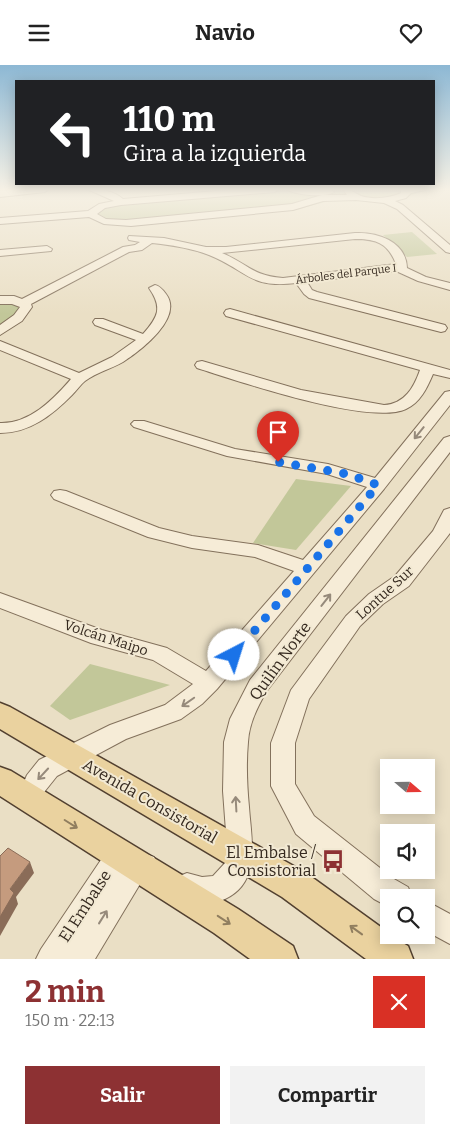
<!DOCTYPE html>
<html lang="es">
<head>
<meta charset="utf-8">
<style>
	:root { --surface:#fff; --page:#f2f2f2; --text:#222; --muted:#767676; --accent:#8d3133 }
	body { margin:0; font-family:Bitter,serif; background:var(--page); color:var(--text); height:100vh; display:flex; flex-direction:column; font-size:19px; white-space:nowrap }
	* { box-sizing:border-box; margin:0 }
	p { font-size:16px; color:var(--muted) }
	.icon { flex:none; width:28px; height:28px; fill:none; stroke:currentColor; stroke-width:2; stroke-linecap:round; stroke-linejoin:round }
	.map { position:relative; height:894px; overflow:hidden }
	.sheet { display:flex; flex-direction:column; background:var(--surface); flex:1 }
	.sheet>* { flex:none }
	.hud { position:absolute; left:15px; top:15px; width:420px; height:105px; border-radius:0px; box-shadow:0 2px 12px #0003; background:#202124; color:#fff; overflow:hidden }
	.needle { width:32px; rotate:110deg }
	.tools { position:absolute; left:380px; top:694px; display:grid; gap:10px }
	.tools a { display:grid; place-items:center; width:55px; height:55px; border-radius:0px; background:var(--surface); box-shadow:0 2px 12px #0003; font-size:25px }
	.pin { position:absolute; display:grid; place-items:center; width:42px; height:42px; color:#fff; margin:-51px -21px; border-radius:50% 50% 50% 0; rotate:-45deg; box-shadow:0 0 5px #0007 }
	.pin .icon { rotate:45deg }
	.me { position:absolute; width:55px; margin:-28px; rotate:40deg; stroke-linejoin:round; filter:drop-shadow(0 0 4px #0008) }
	.turn { display:flex; align-items:center; gap:18px; height:105px; padding:0 25px; font-size:22px }
	.turn .icon { width:65px; height:65px; stroke-width:2.5 }
	.turn b { display:block; font-size:35px; line-height:42px }
	.round { display:grid; place-items:center; flex:none; width:52px; height:52px; border-radius:0px; background:var(--page) }
	.head { display:flex; align-items:center; justify-content:space-between; height:85px; padding:0 25px }
	h1 { font-size:30px; font-weight:700; line-height:38px; color:var(--accent) }
	.button { display:flex; gap:10px; margin-top:auto; padding:10px 25px }
	.button a { flex:1; height:58px; border-radius:0px; background:var(--accent); color:#fff; font-size:20px; font-weight:700; line-height:58px; text-align:center }
	.button a+a { background:var(--page); color:var(--text) }
	header { display:flex; justify-content:space-between; align-items:center; height:65px; padding:0 25px; background:var(--surface); font-size:22px; font-weight:700 }
	.map>svg:first-child { display:block }
</style>
</head>
<body>
<header><svg class="icon" aria-label="menu" viewBox="0 0 24 24"><path d="M4 6h16M4 12h16M4 18h16"/></svg>Navio<svg class="icon" aria-label="heart" viewBox="0 0 24 24"><path d="M12 20l-8-8c-3-5 5-10 8-4 3-6 11-1 8 4z"/></svg></header>
<div class="map">
<svg width="450" height="894" viewBox="0 0 450 894">
	<rect width="100%" height="100%" fill="#eadfc5"/>
	<!-- green -->
	<g fill="#c2c799">
		<polygon points="271,124 331,126 347,124 450,124 450,126 420,127 405,133 337,134 295,145 132,161 106,159 93,154 94,148 103,142"/>
		<polygon points="412,167 437,189 407,192 383,170"/>
		<path d="M0,237c7,0 19,-1 19,9l-19,16z"/>
		<polygon points="296,414 351,421 296,485 253,478"/>
		<polygon points="90,599 170,620 70,655 50,641"/>
	</g>
	<g fill="none" stroke-linecap="round" stroke-linejoin="round">
		<defs>
			<g id="minor">
				<polygon points="18,124 49,124 45,127 0,132 0,126"/>
				<path d="M87,124c13,0 26,1 36,10l116,-10h40l-4,3 -154,13 -16,3 -8,6 9,5 20,1 166,-16 30,-9h25l-4,-6c9,0 11,4 18,7 12,4 29,2 40,-3v-4h28l-18,4 -5,5 -11,3 8,4 47,40v8l-4,-1 -49,-43 -13,-6 -28,-3 -33,1 -30,9 -162,16 -27,-2 -15,-7 -89,7v-6l88,-7 11,-7 15,-3z"/>
				<path d="M286,124h43l5,3c-8,6 -40,3 -48,-3z"/>
				<path d="M355,168c22,-1 51,8 52,35l19,9 24,6v7l-32,-9 -22,-10 -89,11 5,8 5,2 128,33 2,3 -2,3 -4,1 -132,-34 -5,-4 -8,-11c-47,6 -49,-13 -87,-28 -18,-7 -38,-10 -57,-12l-10,7 -13,2 -98,52 1,3 -10,14 -22,14v-10l14,-10 6,-8 -8,-3h-12v-8h14l8,3 101,-52 12,-2 5,-3 -11,-2 -1,-2 1,-2 35,2 42,9h20zM355,174c21,0 33,4 41,25l-113,14c-30,-2 -35,-14 -61,-25z"/>
				<polygon points="47,181 52,184 51,186 0,191 0,185"/>
				<path d="M155,220c5,1 8,5 11,9 18,24 -26,57 -43,68 -12,7 -26,10 -38,19 -5,4 -8,9 -13,14 -20,20 -42,38 -72,38v-10c29,1 53,-23 71,-44l-71,-29v-9l79,32 33,-16 24,-17 -41,-15 -2,-3 2,-3h8l40,15c15,-17 20,-26 6,-46z"/>
				<path d="M230,244l220,61v8l-17,-4c-6,14 -13,29 -27,35 -37,17 -168,-28 -209,-41l-2,-3 2,-3 5,-1 99,29 83,15c21,-1 30,-18 36,-35l-194,-54 -2,-3 2,-3z"/>
				<polygon points="450,326 450,340 384,424 217,624 202,639 181,654 126,674 57,711 45,726 38,741 29,744 20,741 17,733 27,710 39,695 110,660 165,640 193,619 153,595 91,578 0,543 0,528 102,565 167,583 206,606 294,506 255,492 192,483 148,472 54,434 51,430 54,426 60,425 66,426 159,463 192,471 258,480 303,495 367,422 327,409 227,391 134,362 131,359 134,356 144,356 235,384 328,399 375,413 445,327"/>
				<path d="M450,371v16l-184,240c-9,16 -17,32 -18,50 -2,22 -1,44 1,65 2,32 13,75 -24,92 -18,8 -30,5 -48,-2l-4,-10 4,-10 10,-4 15,4 11,-1 12,-13 2,-18 -4,-54 1,-49 6,-23 20,-39 194,-242z"/>
				<polygon points="450,443 450,468 447,472 409,521 383,539 360,561 309,634 295,678 295,719 314,751 394,814 408,822 412,832 389,832 389,842 374,834 296,769 271,721 271,678 291,625 346,551 369,529 395,511 433,466 444,445"/>
				<polygon points="120,776 129,780 133,788 137,786 154,792 158,801 154,810 143,814 95,894 36,894 41,884 111,780"/>
				<polygon points="426,836 450,849 450,879 426,866"/>
			</g>
			<g id="major">
				<polygon points="0,638 10,642 306,808 389,868 389,870 408,881 413,894 366,894 282,832 0,664"/>
				<polygon points="0,702 11,706 238,844 293,881 298,894 250,894 214,868 0,731"/>
			</g>
		</defs>
		<!-- minor casing -->
		<use href="#minor" stroke="#83715c" stroke-width="2"/>
		<!-- major casing -->
		<use href="#major" stroke="#524030" stroke-width="3"/>
		<!-- minor -->
		<use href="#minor" fill="#f6ecd7" fill-rule="evenodd"/>
		<!-- major -->
		<use href="#major" fill="#ead29f" fill-rule="evenodd"/>
	</g>
	<!-- shaded-wall -->
	<polygon fill="#8a6c58" points="30,797 34,808 16,832 18,839 0,871 0,852 10,824"/>
	<!-- building -->
	<polygon fill="#c59b7e" stroke="#8a6c58" points="8,783 30,797 10,824 14,828 0,852 0,791"/>
	<!-- one-way arrows -->
	<defs><path id="oneway-shaft" d="M-6 0H5M1.5-3L5.5 0L1.5 3" fill="none" stroke-width="1.6" stroke-linecap="round" stroke-linejoin="round" transform="scale(1.25)"/></defs>
	<g stroke="#968a7b">
		<use href="#oneway-shaft" transform="translate(419 368) rotate(129)"/>
		<use href="#oneway-shaft" transform="translate(326 535) rotate(-52)"/>
		<use href="#oneway-shaft" transform="translate(188 637) rotate(145)"/>
		<use href="#oneway-shaft" transform="translate(43 709) rotate(133)"/>
		<use href="#oneway-shaft" transform="translate(236 739) rotate(-93)"/>
		<use href="#oneway-shaft" transform="translate(103 852) rotate(-58)"/>
	</g>
	<g stroke="#907e5f">
		<use href="#oneway-shaft" transform="translate(71 759) rotate(32)"/>
		<use href="#oneway-shaft" transform="translate(224 855) rotate(33)"/>
		<use href="#oneway-shaft" transform="translate(356 865) rotate(-144)"/>
	</g>
	<!-- sky -->
	<linearGradient id="sky" x2="0" y2="1"><stop stop-color="#8db8d4"/><stop offset="0.5" stop-color="#f6f1e5"/><stop offset="1" stop-color="#f6f1e5" stop-opacity="0"/></linearGradient>
	<rect width="450" height="249" fill="url(#sky)"/>
	<g fill="none" stroke-linecap="round" stroke-linejoin="round">
		<!-- route -->
		<polyline stroke="#1a73e8" stroke-width="9" stroke-dasharray="0 16.2" points="234,590 378,420 347,409 278,397"/>
	</g>
	<!-- icons -->
	<defs>
		<symbol id="bus-bare" viewBox="-9 -9 18 18"><path d="M-5-6H5V4H4V6H2V4H-2V6H-4V4H-5ZM-3.5-4V0h7V-4ZM-3.5 1.2v1.5H-2V1.2ZM2 1.2v1.5H3.5V1.2Z" fill="#8d3133" stroke="#f2e9d3" stroke-width="2.5" paint-order="stroke"/></symbol>
	</defs>
	<g fill-rule="evenodd">
		<use href="#bus-bare" x="317" y="780" width="32" height="32"/>
	</g>
	<g text-anchor="middle" dominant-baseline="central" stroke-width="4" stroke-linejoin="round" paint-order="stroke">
		<!-- far-street labels -->
		<g font-size="11" fill="#35291f" stroke="#f2e9d3">
			<text transform="translate(346 209) rotate(-7)">Árboles del Parque I</text>
		</g>
		<!-- street labels -->
		<g font-size="14" fill="#35291f" stroke="#f2e9d3">
			<text transform="translate(385 528) rotate(-42)">Lontue Sur</text>
			<text transform="translate(106 573) rotate(18)">Volcán Maipo</text>
		</g>
		<!-- near-street labels -->
		<g font-size="16" fill="#35291f" stroke="#f2e9d3">
			<text transform="translate(280 596) rotate(-54)">Quilín Norte</text>
			<text transform="translate(150 736) rotate(30)">Avenida Consistorial</text>
			<text transform="translate(85 841) rotate(-57)">El Embalse</text>
		</g>
		<!-- near-poi labels -->
		<g font-size="16" fill="#35291f" stroke="#f2e9d3" text-anchor="end">
			<text x="316" y="787">El Embalse /<tspan x="316" dy="18">Consistorial</tspan></text>
		</g>
	</g>
</svg>
<div class="tools">
<a><svg class="needle" viewBox="-14 -14 28 28"><path d="M0-13l5 13h-10z" fill="#e53935"/><path d="M0 13l5-13h-10z" fill="#767676"/></svg></a>
<a><svg class="icon" aria-label="sound" viewBox="0 0 24 24"><path d="M4 9h4l5-4v14l-5-4H4zM17 9q2 3 0 6"/></svg></a>
<a><svg class="icon" aria-label="search" viewBox="0 0 24 24"><circle cx="10" cy="10" r="6"/><path d="M15 15l6 6"/></svg></a>
</div>
<div class="pin" style="left:278px;top:397px;background:#d93025"><svg class="icon" aria-label="arrive" viewBox="0 0 24 24"><path d="M6 21V4h12l-3 4 3 4H6"/></svg></div>
<svg class="me" style="left:234px;top:590px" viewBox="-20 -20 40 40"><circle r="19" fill="#fff"/><path d="M0-13L10 11 0 6-10 11z" fill="#1a73e8"/></svg>
<div class="hud">
<div class="turn"><svg class="icon" aria-label="left" viewBox="0 0 24 24"><path d="M17 20v-9H6M10 6l-5 5 5 5"/></svg><div><b>110 m</b>Gira a la izquierda</div></div>
</div>
</div>
<section class="sheet">
<div class="head"><div><h1>2 min</h1><p>150 m · 22:13</p></div><a class="round" style="background:#d93025;color:#fff"><svg class="icon" aria-label="close" viewBox="0 0 24 24"><path d="M6 6l12 12M18 6L6 18"/></svg></a></div>
<div class="button"><a>Salir</a><a>Compartir</a></div>
</section>
</body>
</html>
